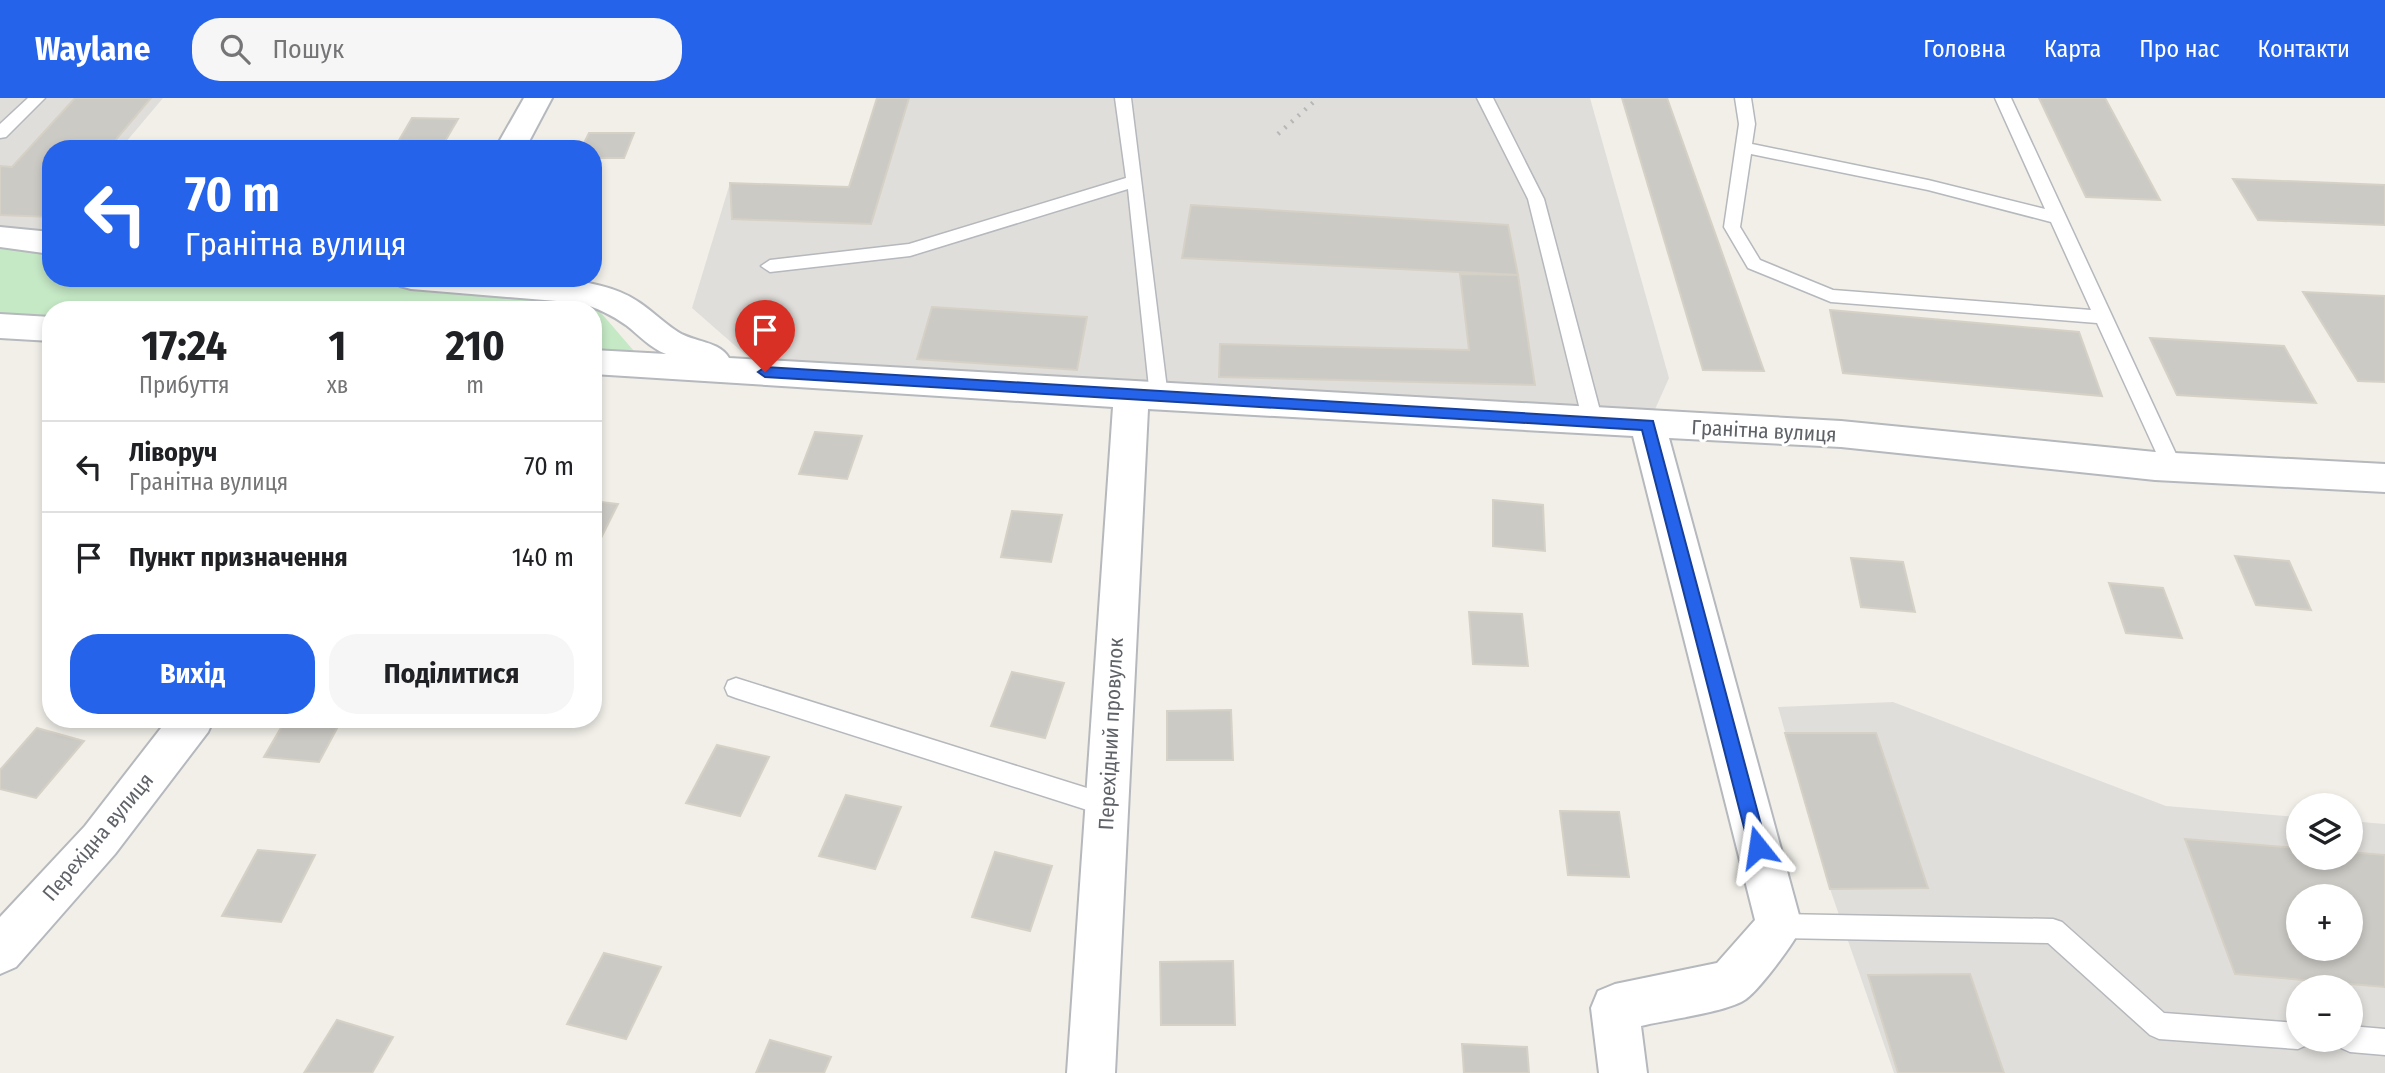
<!DOCTYPE html>
<html lang="uk">
<head>
<meta charset="utf-8">
<style>
	:root { --surface:#fff; --page:#f6f6f6; --text:#202124; --muted:#757577; --line:#e0e0e0; --accent:#2563eb }
	body { margin:0; font-family:"Fira Sans Condensed",sans-serif; background:var(--page); color:var(--text); height:100vh; display:flex; flex-direction:column; font-size:26px; white-space:nowrap }
	* { box-sizing:border-box; margin:0 }
	p { font-size:23px; color:var(--muted) }
	.icon { flex:none; width:38px; height:38px; fill:none; stroke:currentColor; stroke-width:2; stroke-linecap:round; stroke-linejoin:round }
	.map { position:relative; flex:1; overflow:hidden }
	.panel { position:absolute; left:42px; top:203px; width:560px; height:427px; display:flex; flex-direction:column; background:var(--surface); border-radius:28px; box-shadow:0 4px 10px #0003 }
	.panel>* { flex:none }
	.top-card { position:absolute; left:42px; top:42px; width:560px; height:147px; border-radius:28px; box-shadow:0 4px 10px #0003; background:#2563eb; color:#fff; overflow:hidden }
	.tools { position:absolute; left:2286px; top:695px; display:grid; gap:14px }
	.tools a { display:grid; place-items:center; width:77px; height:77px; border-radius:50%; background:var(--surface); box-shadow:0 4px 10px #0003; font-size:35px }
	.pin { position:absolute; display:grid; place-items:center; width:60px; height:60px; color:#fff; margin:-72px -30px; border-radius:50% 50% 50% 0; rotate:-45deg; box-shadow:0 0 7px #0007 }
	.pin .icon { rotate:45deg }
	.me { position:absolute; width:77px; margin:-38px; rotate:345deg; stroke-linejoin:round; filter:drop-shadow(0 0 5px #0008) }
	.turn { display:flex; align-items:center; gap:24px; height:147px; padding:0 28px; font-size:32px }
	.turn .icon { width:91px; height:91px; stroke-width:2.5 }
	.turn b { display:block; font-size:49px; line-height:60px }
	.eta { display:flex; justify-content:space-evenly; align-items:center; height:119px; text-align:center }
	.eta b { font-size:42px; font-weight:700; line-height:49px }
	.button { display:flex; gap:14px; margin-top:auto; padding:14px 28px }
	.button a { flex:1; height:80px; border-radius:28px; background:var(--accent); color:#fff; font-size:28px; font-weight:700; line-height:80px; text-align:center }
	.button a+a { background:var(--page); color:var(--text) }
	ul { padding:0; list-style:none }
	li { display:flex; align-items:center; gap:21px; height:91px; padding:0 28px; border-top:2px solid var(--line) }
	li div { flex:1 }
	li b { display:block; font-size:26px }
	li em { font-style:normal }
	header { display:flex; align-items:center; gap:42px; box-sizing:border-box; height:98px; padding:0 35px; background:var(--accent); color:#fff }
	header strong { font-size:33px }
	nav { display:flex; gap:38px; margin-inline-start:auto; font-size:24px }
	.search { width:490px; height:63px; background:var(--page); display:flex; align-items:center; gap:18px; box-sizing:border-box; padding:0 24px; border-radius:28px; color:var(--muted); font-size:26px }
	.map>svg:first-child { display:block }
</style>
</head>
<body>
<header>
<strong>Waylane</strong>
<div class="search"><svg class="icon" aria-label="search" viewBox="0 0 24 24"><circle cx="10" cy="10" r="6"/><path d="M15 15l6 6"/></svg>Пошук</div>
<nav><a>Головна</a><a>Карта</a><a>Про нас</a><a>Контакти</a></nav>
</header>
<div class="map">
<svg width="2385" height="975" viewBox="0 0 2385 975">
	<rect width="100%" height="100%" fill="#f1efe8"/>
	<!-- industrial -->
	<g fill="#e0deda" fill-rule="evenodd">
		<polygon points="0,0 163,0 120,51 51,51 51,133 42,144 0,139"/>
		<polygon points="877,0 1590,0 1669,280 1648,327 765,274 692,210 730,85 848,89"/>
		<path d="M1893,604l273,104 132,11v41h52v-37l35,3v249h-491l-64,-184 -52,-182zM2298,798h52v52h-52zM2298,889h52v53h-52z"/>
	</g>
	<!-- green -->
	<polygon fill="#c5e8c5" points="0,139 51,145 51,180 411,180 583,194 646,267 593,264 593,212 51,212 51,231 0,228"/>
	<!-- building -->
	<g fill="#cccac5" stroke="#d6d1c6" stroke-width="2" fill-rule="evenodd">
		<polygon points="75,0 151,0 108,51 51,51 50,119 0,117 0,68 12,69"/>
		<polygon points="877,0 909,0 871,126 732,121 730,85 849,89"/>
		<polygon points="1622,0 1667,0 1764,273 1703,272"/>
		<polygon points="2039,0 2105,0 2160,102 2086,99"/>
		<polygon points="412,20 458,21 444,45 398,44"/>
		<polygon points="589,35 634,35 624,60 593,60 593,51 581,51"/>
		<polygon points="2233,81 2385,87 2385,127 2258,122"/>
		<polygon points="1191,107 1508,127 1518,177 1182,160"/>
		<polygon points="1460,176 1518,177 1535,287 1219,279 1220,246 1469,252"/>
		<polygon points="2303,194 2385,198 2385,284 2358,283"/>
		<polygon points="932,209 1087,219 1077,272 917,261"/>
		<polygon points="1830,212 2079,234 2102,298 1843,275"/>
		<polygon points="2150,240 2284,248 2316,305 2177,297"/>
		<polygon points="815,334 862,338 847,381 799,376"/>
		<polygon points="1493,402 1543,407 1545,453 1493,448"/>
		<polygon points="593,403 618,406 593,456"/>
		<polygon points="1012,413 1062,417 1051,464 1001,459"/>
		<polygon points="2235,458 2289,463 2311,512 2256,507"/>
		<polygon points="1851,460 1903,464 1915,514 1861,509"/>
		<polygon points="2109,485 2163,490 2182,540 2126,535"/>
		<polygon points="1469,514 1522,516 1528,568 1473,566"/>
		<polygon points="1012,574 1064,585 1045,640 991,628"/>
		<polygon points="1231,612 1233,662 1167,662 1167,613"/>
		<polygon points="286,621 342,621 319,664 264,659"/>
		<polygon points="37,630 84,643 36,700 0,691 0,672"/>
		<polygon points="1785,635 1876,635 1928,790 1830,791"/>
		<polygon points="717,647 769,659 740,718 686,705"/>
		<polygon points="846,697 901,709 875,771 819,758"/>
		<polygon points="1560,713 1619,714 1629,779 1568,777"/>
		<path d="M2185,741l113,9v10h52v-6l35,3v132l-150,-13zM2298,798h52v52h-52z"/>
		<polygon points="258,752 315,757 281,824 222,818"/>
		<polygon points="995,754 1052,768 1030,833 972,819"/>
		<polygon points="604,855 661,869 626,941 567,926"/>
		<polygon points="1233,863 1235,927 1161,927 1160,864"/>
		<polygon points="1970,876 2004,975 1898,975 1868,877"/>
		<polygon points="337,922 393,939 372,975 304,975"/>
		<polygon points="770,942 831,959 824,975 756,975"/>
		<polygon points="1462,946 1527,949 1529,975 1464,975"/>
	</g>
	<g fill="none" stroke-linecap="round" stroke-linejoin="round">
		<defs>
			<g id="lane">
				<polygon points="28,0 45,0 6,39 0,40 0,26"/>
				<polygon points="1115,0 1131,0 1168,299 1166,304 1152,304 1150,299 1128,91 910,158 770,174 761,168 770,162 909,146 1126,80"/>
				<polygon points="1477,0 1493,0 1544,101 1603,324 1600,329 1586,329 1583,324 1528,101"/>
				<path d="M1735,0h16l4,26 -3,20 176,36 117,29 -50,-111h16l171,369 -3,5 -7,3 -7,-3 -68,-149 -266,-21 -83,-34 -24,-41 15,-103zM1751,56l177,36 123,32 40,88 -258,-20 -73,-30 -20,-33z"/>
				<polygon points="736,580 1106,696 1114,699 1118,707 1114,715 1106,718 736,600 728,597 725,590 728,583"/>
				<polygon points="1779,816 2053,821 2062,824 2164,915 2298,925 2298,942 2310,942 2307,947 2298,951 2159,941 2150,937 2048,845 1779,840 1770,836 1767,828 1770,820"/>
				<polygon points="2350,928 2385,931 2385,957 2350,954 2341,950 2337,942 2350,942"/>
			</g>
			<g id="street">
				<polygon points="524,0 552,0 525,51 495,51"/>
				<polygon points="0,129 51,134 51,156 0,149"/>
				<path d="M395,180c67,0 164,-10 225,14 23,9 38,27 58,40 15,10 42,9 51,26l1112,63 314,31 230,12v28l-230,-12 -314,-33 -172,-9 133,488c-7,16 -42,63 -56,73 -18,13 -81,21 -105,27l6,47h-48l-8,-65 7,-17 17,-7 102,-21 38,-43 -122,-484 -485,-27 -33,664h-48l46,-666 -520,-33v-24l73,4c-16,-6 -27,-19 -40,-29 -14,-10 -29,-17 -45,-22l-170,-14 -11,-3z"/>
				<polygon points="0,216 51,219 51,243 0,240"/>
				<polygon points="168,621 214,621 208,634 115,756 16,869 0,876 0,819 85,728"/>
			</g>
		</defs>
		<!-- lane casing -->
		<use href="#lane" stroke="#b5b8bc" stroke-width="3"/>
		<!-- street casing -->
		<use href="#street" stroke="#b5b8bc" stroke-width="4"/>
		<!-- lane -->
		<use href="#lane" fill="#fff" fill-rule="evenodd"/>
		<!-- street -->
		<use href="#street" fill="#fff" fill-rule="evenodd"/>
		<!-- rail -->
		<polyline stroke="#b6b7b8" stroke-width="4.5" stroke-dasharray="2 7" stroke-linecap="butt" points="1278,36 1318,0"/>
	</g>
	<!-- route -->
	<polygon fill="#2563eb" stroke="#184099" stroke-width="2" points="765,269 1653,323 1767,749 1765,755 1758,757 1752,755 1749,749 1642,332 765,279 758,274"/>
	<g text-anchor="middle" dominant-baseline="central" stroke-width="6" stroke-linejoin="round" paint-order="stroke">
		<!-- street labels -->
		<g font-size="21" fill="#5f6368" stroke="#fff">
			<text transform="translate(1764 333) rotate(3)">Гранітна вулиця</text>
			<text transform="translate(1111 636) rotate(-87)">Перехідний провулок</text>
			<text transform="translate(98 739) rotate(-50)">Перехідна вулиця</text>
		</g>
	</g>
</svg>
<div class="tools">
<a><svg class="icon" aria-label="layers" viewBox="0 0 24 24"><path d="M12 4l9 5-9 5-9-5zM3 14l9 5 9-5"/></svg></a>
<a>+</a>
<a>−</a>
</div>
<div class="pin" style="left:765px;top:274px;background:#d93025"><svg class="icon" aria-label="arrive" viewBox="0 0 24 24"><path d="M6 21V4h12l-3 4 3 4H6"/></svg></div>
<svg class="me" style="left:1758px;top:749px" viewBox="-20 -20 40 40"><path d="M0-17L14 15 0 8-14 15z" fill="#2563eb" stroke="#fff" stroke-width="4"/></svg>
<div class="top-card">
<div class="turn"><svg class="icon" aria-label="left" viewBox="0 0 24 24"><path d="M17 20v-9H6M10 6l-5 5 5 5"/></svg><div><b>70 m</b>Гранітна вулиця</div></div>
</div>
<section class="panel">
<div class="eta">
<div><b>17:24</b><p>Прибуття</p></div>
<div><b>1</b><p>хв</p></div>
<div><b>210</b><p>m</p></div>
</div>
<ul>
<li><svg class="icon" aria-label="left" viewBox="0 0 24 24"><path d="M17 20v-9H6M10 6l-5 5 5 5"/></svg><div><b>Ліворуч</b><p>Гранітна вулиця</p></div><em>70 m</em></li>
<li><svg class="icon" aria-label="arrive" viewBox="0 0 24 24"><path d="M6 21V4h12l-3 4 3 4H6"/></svg><div><b>Пункт призначення</b></div><em>140 m</em></li>
</ul>
<div class="button"><a>Вихід</a><a>Поділитися</a></div>
</section>
</div>
</body>
</html>
